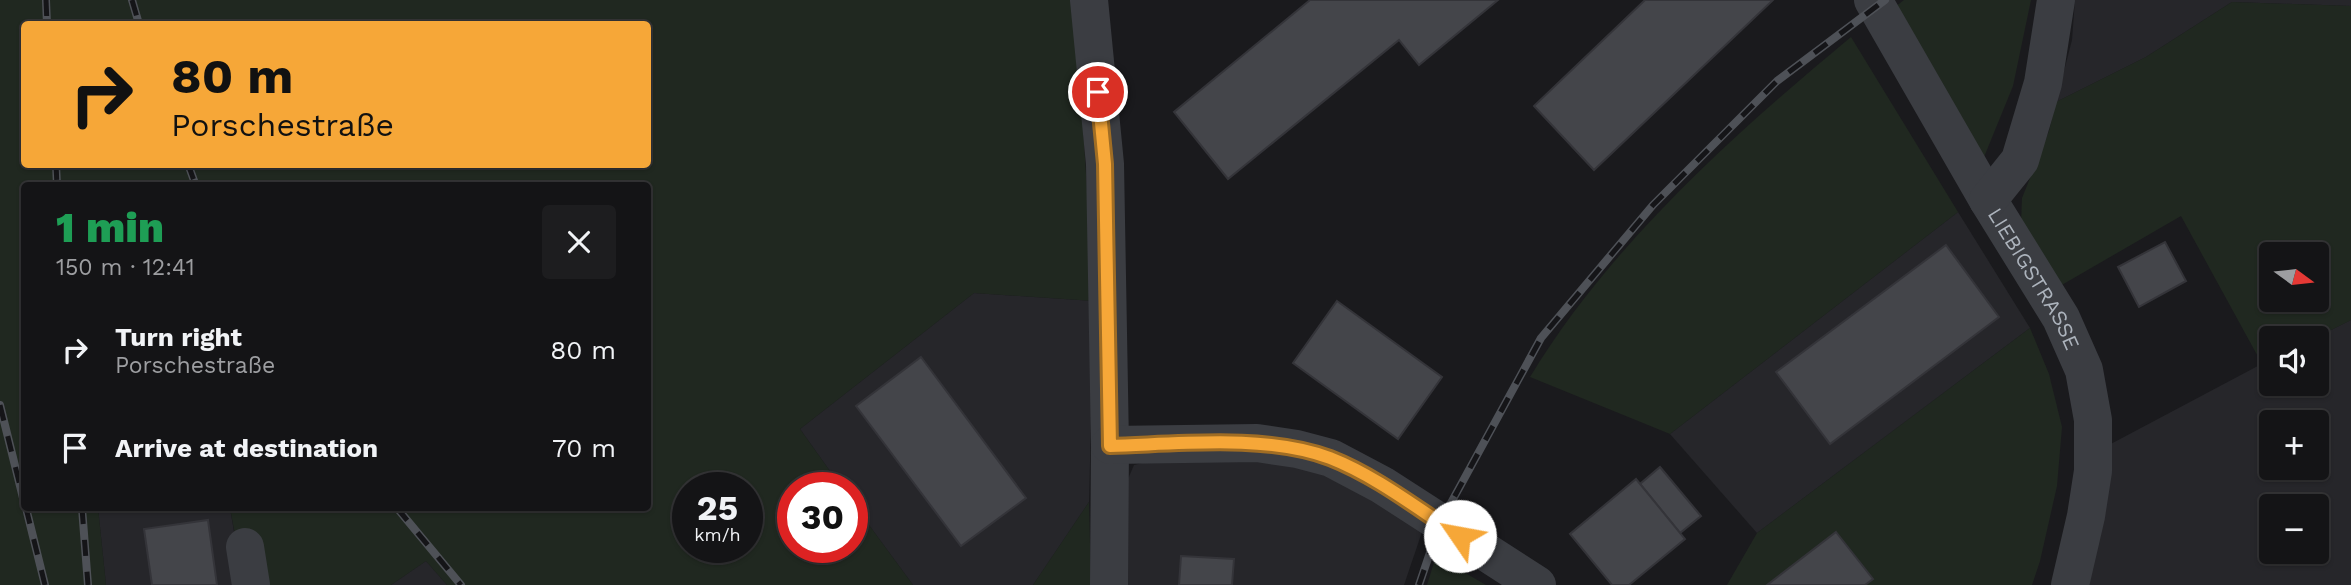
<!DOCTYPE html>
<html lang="en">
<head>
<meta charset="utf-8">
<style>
	:root { --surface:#141416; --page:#1d1d1f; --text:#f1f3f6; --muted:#9d9ea1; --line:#333335 }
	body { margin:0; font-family:"Work Sans",sans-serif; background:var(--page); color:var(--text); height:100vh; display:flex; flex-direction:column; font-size:26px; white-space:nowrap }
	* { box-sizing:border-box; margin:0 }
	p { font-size:23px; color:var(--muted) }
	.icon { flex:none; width:38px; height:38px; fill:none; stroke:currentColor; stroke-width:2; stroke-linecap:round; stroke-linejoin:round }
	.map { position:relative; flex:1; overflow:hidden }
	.details { position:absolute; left:21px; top:182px; width:630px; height:329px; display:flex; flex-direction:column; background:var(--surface); border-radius:7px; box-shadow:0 2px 5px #0004,0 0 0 2px var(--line) }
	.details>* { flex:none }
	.banner { position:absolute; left:21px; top:21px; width:630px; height:147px; border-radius:7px; box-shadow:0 2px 5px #0004,0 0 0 2px var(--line); background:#f6a738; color:#111; overflow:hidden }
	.needle { width:46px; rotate:105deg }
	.buttons { position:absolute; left:2259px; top:242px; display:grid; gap:14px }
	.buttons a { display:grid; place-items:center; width:70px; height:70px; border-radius:7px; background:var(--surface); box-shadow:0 2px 5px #0004,0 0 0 2px var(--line); font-size:35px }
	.speed { position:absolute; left:672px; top:472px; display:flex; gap:14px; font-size:35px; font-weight:700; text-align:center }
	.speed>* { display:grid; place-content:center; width:91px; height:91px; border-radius:50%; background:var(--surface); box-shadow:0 2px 5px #0004,0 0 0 2px var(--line); line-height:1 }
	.speed small { font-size:18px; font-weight:400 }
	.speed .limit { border:10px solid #d22; background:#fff; color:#111 }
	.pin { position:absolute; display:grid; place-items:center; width:60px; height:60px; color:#fff; margin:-30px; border:4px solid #fff; border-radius:50%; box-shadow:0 2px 7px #0007 }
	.me { position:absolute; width:77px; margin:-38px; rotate:303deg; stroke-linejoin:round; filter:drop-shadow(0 0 5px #0008) }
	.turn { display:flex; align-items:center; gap:24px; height:147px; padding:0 35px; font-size:32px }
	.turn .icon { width:91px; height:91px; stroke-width:2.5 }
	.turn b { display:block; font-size:49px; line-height:60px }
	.round { display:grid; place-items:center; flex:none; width:74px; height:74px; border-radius:7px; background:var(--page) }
	.headline { display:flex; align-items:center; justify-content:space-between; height:119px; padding:0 35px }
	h1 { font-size:42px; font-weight:800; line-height:52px; color:#1e9e55 }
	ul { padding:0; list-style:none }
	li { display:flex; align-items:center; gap:21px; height:98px; padding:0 35px }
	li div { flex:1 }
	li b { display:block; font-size:26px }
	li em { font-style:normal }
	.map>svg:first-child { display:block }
</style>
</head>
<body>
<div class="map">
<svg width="2351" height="585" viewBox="0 0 2351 585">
	<rect width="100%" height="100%" fill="#1a1a1d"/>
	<!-- built -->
	<g fill="#26262a" fill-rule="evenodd">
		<polygon points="2075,0 2351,0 2351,6 2232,2 2146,57 2056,102 2072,40"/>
		<polygon points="1958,212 2030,328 1757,533 1670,434"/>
		<polygon points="974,293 1094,301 1089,502 1033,585 913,585 852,502 852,488 842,488 800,429"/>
		<path d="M2351,320v265h-265l21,-139 164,-87 1,24h45v-45h-2zM2272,422h45v45h-45zM2272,506h45v45h-45z"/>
		<polygon points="1160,459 1293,459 1424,526 1404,585 1127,585 1128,479 1134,465"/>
		<polygon points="98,508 230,508 243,585 106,585"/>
		<polygon points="426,561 447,585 391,585"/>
	</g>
	<!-- green -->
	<g fill="#202820" fill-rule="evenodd">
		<path d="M0,0h1075l19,301 -120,-8 -174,136 42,59h-49v60h59v-46l61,83h-466l-21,-24 -35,24h-129l-26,-45 -6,-32h418v-322h-624v322h74l8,77h-106zM24,24h624v140h-624zM688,488h59v60h-59z"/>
		<polygon points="1904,0 2031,0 2013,86 1982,162 1891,10"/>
		<path d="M2232,2l119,4v314l-36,18h-43l-1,21 -9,5 -81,-148 -121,70 -39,-63 1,-25 27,-67 7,-29 90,-45zM2272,254h45v45h-45z"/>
		<path d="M1851,37l107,175 -288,222 -140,-57c79,-131 204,-243 321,-340z"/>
		<polygon points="2030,328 2049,374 2062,427 2057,486 2040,561 2032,585 1727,585 1757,533"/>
		<polygon points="1089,502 1091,585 1033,585"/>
		<polygon points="1436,556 1486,585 1427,585"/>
	</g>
	<!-- building -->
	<g fill="#44454a" stroke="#343439" stroke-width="2">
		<polygon points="1310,0 1498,0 1419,65 1399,40 1228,179 1174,112"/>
		<polygon points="1645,0 1773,0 1594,170 1534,106"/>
		<polygon points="2165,242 2186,281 2139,307 2118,267"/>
		<polygon points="1946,245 1999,317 1830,444 1776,372"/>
		<polygon points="1337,301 1442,377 1398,439 1293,363"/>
		<polygon points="921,357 1026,498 961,546 856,406"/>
		<polygon points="1660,467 1701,516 1680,533 1640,484"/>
		<polygon points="1636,479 1685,539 1629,585 1612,585 1570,534"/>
		<polygon points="208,520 217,585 152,585 144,529"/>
		<polygon points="1836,532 1873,579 1865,585 1767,585"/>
		<polygon points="1181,556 1234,559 1232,585 1179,585"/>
	</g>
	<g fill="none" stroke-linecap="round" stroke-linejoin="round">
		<!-- minor -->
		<g stroke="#3b3d42" stroke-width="38">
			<polyline points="1089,0 1105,164 1110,445 1109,585"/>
			<path id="s1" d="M1873,0l115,200 73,118 23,52 9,50v51l-7,45 -16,69"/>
			<polyline points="1988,200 2020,160 2043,83 2056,0"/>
			<polyline points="1110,445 1257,443 1297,449 1331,458 1382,485 1537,585"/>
			<polyline points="245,547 251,585"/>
		</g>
		<defs>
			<g id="rail">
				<polyline points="46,0 47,24"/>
				<polyline points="132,0 139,24"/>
				<polyline points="56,164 57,186"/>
				<polyline points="188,164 196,186"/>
				<polyline points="0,405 24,502"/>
				<polyline points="26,508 45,585"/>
				<polyline points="82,508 88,585"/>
				<polyline points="397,508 461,585"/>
				<polyline points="1419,585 1440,523 1541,338 1653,205 1777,81 1885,0"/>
			</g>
		</defs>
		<!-- rail casing -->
		<use href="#rail" stroke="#4e5157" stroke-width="8"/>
		<!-- rail -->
		<use href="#rail" stroke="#151518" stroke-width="5" stroke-dasharray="16" stroke-linecap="butt"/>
	</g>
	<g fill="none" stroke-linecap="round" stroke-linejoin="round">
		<defs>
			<path id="route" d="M1098,92l7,72 5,282c68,-2 156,-12 220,12 46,18 88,51 130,78"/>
		</defs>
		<!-- route casing -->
		<use href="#route" stroke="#a06d24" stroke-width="18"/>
		<!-- route -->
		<use href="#route" stroke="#f6a738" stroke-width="12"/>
	</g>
	<g text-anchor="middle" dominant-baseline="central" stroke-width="7" stroke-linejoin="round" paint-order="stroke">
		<!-- street labels -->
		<g font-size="21" fill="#acb3bc" stroke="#151518">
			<text stroke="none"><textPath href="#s1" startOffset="322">LIEBIGSTRASSE</textPath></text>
		</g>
	</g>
</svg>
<div class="buttons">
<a><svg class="needle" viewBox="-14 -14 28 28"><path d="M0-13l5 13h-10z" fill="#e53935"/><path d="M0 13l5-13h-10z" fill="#9d9ea1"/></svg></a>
<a><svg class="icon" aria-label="sound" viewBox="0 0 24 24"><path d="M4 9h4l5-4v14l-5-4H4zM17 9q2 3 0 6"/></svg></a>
<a>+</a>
<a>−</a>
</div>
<div class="speed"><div>25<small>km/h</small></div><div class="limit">30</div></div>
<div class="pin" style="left:1098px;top:92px;background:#d93025"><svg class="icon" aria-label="arrive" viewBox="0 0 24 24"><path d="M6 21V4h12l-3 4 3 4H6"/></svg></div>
<svg class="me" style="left:1460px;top:536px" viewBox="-20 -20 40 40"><circle r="19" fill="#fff"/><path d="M0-13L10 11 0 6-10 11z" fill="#f6a738"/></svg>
<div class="banner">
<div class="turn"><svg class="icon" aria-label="right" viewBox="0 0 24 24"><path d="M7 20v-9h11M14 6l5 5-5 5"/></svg><div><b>80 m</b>Porschestraße</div></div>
</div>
<section class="details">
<div class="headline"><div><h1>1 min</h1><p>150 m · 12:41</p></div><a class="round"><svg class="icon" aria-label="close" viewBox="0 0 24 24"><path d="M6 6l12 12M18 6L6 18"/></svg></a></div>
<ul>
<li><svg class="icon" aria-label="right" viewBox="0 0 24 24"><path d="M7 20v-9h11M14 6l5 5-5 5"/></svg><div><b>Turn right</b><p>Porschestraße</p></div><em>80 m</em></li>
<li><svg class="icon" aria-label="arrive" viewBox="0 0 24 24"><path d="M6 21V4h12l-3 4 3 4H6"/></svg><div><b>Arrive at destination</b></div><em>70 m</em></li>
</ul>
</section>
</div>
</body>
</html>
